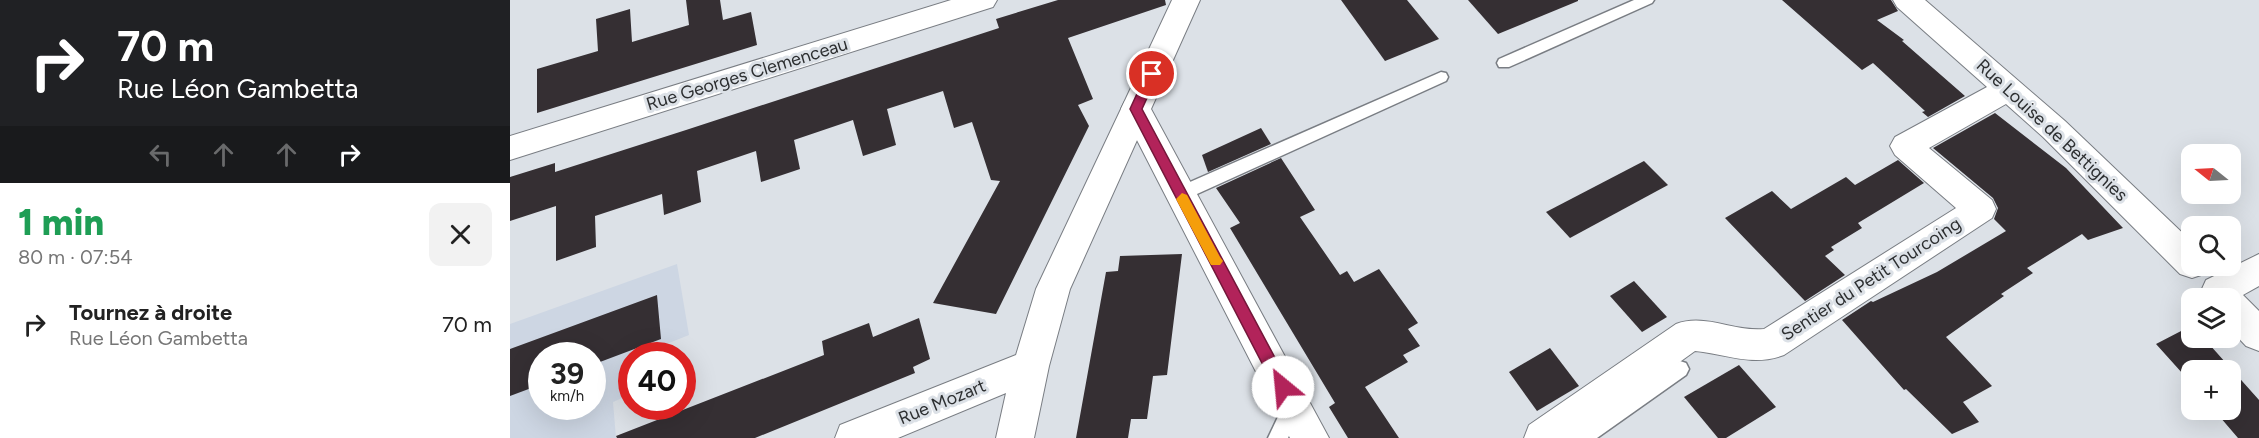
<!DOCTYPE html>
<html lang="fr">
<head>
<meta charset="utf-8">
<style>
	:root { --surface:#fff; --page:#f2f2f2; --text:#222; --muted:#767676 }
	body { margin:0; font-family:Figtree,sans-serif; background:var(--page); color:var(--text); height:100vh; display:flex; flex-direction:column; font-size:22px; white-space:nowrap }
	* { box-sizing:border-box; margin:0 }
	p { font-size:20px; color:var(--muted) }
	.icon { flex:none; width:33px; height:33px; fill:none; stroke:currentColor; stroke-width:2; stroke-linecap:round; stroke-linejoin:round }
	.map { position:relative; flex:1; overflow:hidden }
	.drawer { display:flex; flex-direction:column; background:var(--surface); width:510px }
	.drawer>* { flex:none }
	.guide { background:#202124; color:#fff; overflow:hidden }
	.needle { width:39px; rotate:288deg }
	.tools { position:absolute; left:1671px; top:144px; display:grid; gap:12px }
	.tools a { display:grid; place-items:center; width:60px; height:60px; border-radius:12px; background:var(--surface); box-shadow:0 6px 24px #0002; font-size:30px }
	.speed { position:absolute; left:18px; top:342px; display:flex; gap:12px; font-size:30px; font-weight:700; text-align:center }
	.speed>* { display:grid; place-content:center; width:78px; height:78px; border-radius:50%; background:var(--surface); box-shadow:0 6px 24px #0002; line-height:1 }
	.speed small { font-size:15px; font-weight:400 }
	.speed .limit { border:9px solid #d22; background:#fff; color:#111 }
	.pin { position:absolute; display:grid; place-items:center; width:51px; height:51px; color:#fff; margin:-26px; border:3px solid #fff; border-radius:50%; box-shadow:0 2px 6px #0007 }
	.me { position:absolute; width:66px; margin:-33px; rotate:332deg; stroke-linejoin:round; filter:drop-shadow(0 0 4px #0008) }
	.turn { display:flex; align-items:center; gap:21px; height:126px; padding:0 18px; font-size:27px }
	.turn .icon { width:78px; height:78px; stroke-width:2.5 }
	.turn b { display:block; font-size:42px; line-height:51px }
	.lanes { display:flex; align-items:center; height:57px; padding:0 18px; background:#0003; justify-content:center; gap:30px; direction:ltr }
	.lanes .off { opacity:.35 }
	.round { display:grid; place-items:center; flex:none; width:63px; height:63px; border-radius:12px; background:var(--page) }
	.overview { display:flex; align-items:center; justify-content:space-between; height:102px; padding:0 18px }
	h1 { font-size:36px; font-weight:800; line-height:45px; color:#1e9e55 }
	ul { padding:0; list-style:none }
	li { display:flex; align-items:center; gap:18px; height:78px; padding:0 18px }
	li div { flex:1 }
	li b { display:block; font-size:22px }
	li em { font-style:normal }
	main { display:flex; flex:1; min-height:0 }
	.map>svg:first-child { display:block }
</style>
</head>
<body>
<main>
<section class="drawer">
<div class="guide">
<div class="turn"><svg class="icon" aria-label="right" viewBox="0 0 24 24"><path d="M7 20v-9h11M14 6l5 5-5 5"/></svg><div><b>70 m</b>Rue Léon Gambetta</div></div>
<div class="lanes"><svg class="icon off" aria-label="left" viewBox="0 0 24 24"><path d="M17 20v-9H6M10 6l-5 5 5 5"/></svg><svg class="icon off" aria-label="ahead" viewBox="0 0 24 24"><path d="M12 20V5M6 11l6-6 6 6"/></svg><svg class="icon off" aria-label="ahead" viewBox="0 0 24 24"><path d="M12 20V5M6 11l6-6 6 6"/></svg><svg class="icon" aria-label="right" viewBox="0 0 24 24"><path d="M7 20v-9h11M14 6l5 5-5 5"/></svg></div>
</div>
<div class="overview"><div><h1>1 min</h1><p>80 m · 07:54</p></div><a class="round"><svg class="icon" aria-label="close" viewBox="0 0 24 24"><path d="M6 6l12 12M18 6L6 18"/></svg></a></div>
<ul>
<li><svg class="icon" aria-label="right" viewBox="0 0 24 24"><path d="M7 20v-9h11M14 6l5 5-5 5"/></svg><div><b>Tournez à droite</b><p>Rue Léon Gambetta</p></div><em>70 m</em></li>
</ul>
</section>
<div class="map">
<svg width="1749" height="438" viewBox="0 0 1749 438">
	<rect width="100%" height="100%" fill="#dce1e7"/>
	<!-- built -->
	<path fill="#cdd6e3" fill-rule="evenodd" d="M167,264l12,71 -25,10 1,10 -33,1 -1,38 -18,8 3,36h-106v-114zM32,356h50v50h-50z"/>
	<!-- building -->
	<g fill="#352f33">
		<polygon points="176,0 210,0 213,20 241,12 247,45 27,113 27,69 88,51 86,19 120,9 122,42 179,25"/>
		<polygon points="548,0 655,0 656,5 558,38 583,99 568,105 579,126 486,314 423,303 490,181 481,180 462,122 444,128 433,91 377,109 386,145 353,156 343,120 284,140 290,169 251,182 246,151 187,171 191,202 154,215 152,194 85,216 86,247 46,261 46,206 0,221 0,177 45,163 45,172 176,130 489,28 486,19"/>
		<polygon points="831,0 897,0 929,39 875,61"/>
		<polygon points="958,0 1068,0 1068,1 988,34"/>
		<polygon points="1272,0 1381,0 1388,11 1367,20 1394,40 1392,41 1455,96 1418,117 1412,112 1415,111 1363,63 1352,70"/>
		<polygon points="1485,113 1556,168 1613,228 1578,240 1572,234 1517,268 1523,273 1491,294 1494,296 1436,337 1482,386 1453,402 1469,422 1442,434 1396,389 1394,390 1332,320 1361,301 1363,302 1427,272 1496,231 1484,219 1488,208 1483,198 1423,148"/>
		<polygon points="751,128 761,144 698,172 692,155"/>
		<polygon points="771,158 805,210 790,217 830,275 837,271 844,282 869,269 908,323 898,329 910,346 893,355 898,362 855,387 889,438 838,438 819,407 825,403 720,228 730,223 706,188"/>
		<polygon points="1388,160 1414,183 1348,223 1352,228 1321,247 1324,250 1315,256 1335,275 1295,301 1215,218 1262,191 1281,209 1336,177 1345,185"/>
		<polygon points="1134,161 1158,185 1060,238 1036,212"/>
		<polygon points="672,254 657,375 643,376 637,419 621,419 618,438 566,438 596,272 608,271 610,256"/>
		<polygon points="1124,281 1157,317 1132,332 1100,296"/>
		<polygon points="147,295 151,339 82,365 82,356 32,356 32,384 0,396 0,349"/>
		<polygon points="409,318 420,359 403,367 405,373 245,438 107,438 106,436 314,355 312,341 359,323 363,337"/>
		<polygon points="1673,330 1688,348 1699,344 1749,400 1749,438 1728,438 1704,410 1720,410 1720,370 1682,370 1682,384 1646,344"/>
		<polygon points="1040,348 1069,386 1027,411 999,372"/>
		<polygon points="1229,365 1266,407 1216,438 1208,438 1174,397"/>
	</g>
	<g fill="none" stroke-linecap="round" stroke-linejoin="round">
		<defs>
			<g id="lane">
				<polygon points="1124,0 1144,0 1142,3 999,67 989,67 987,63 989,59"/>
				<polygon points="931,72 936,73 938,77 936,81 676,199 670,201 664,199 662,194 664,189"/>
				<polygon points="1170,361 1176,363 1179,369 1176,375 1087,438 1061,438 1064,432"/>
				<polygon points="783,397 790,400 792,406 778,438 758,438 776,400"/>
			</g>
			<g id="street">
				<path d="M1383,0h32l140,121 127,121v24h16l-4,8 -12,4 -12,-4 -137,-137 -37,-33 -77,44 63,52 4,9 -4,9 -208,137c-32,12 -58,-1 -89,-4l-121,87h-50l5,-13 147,-101c29,-11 58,8 88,5l192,-121 -61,-53 -5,-9 5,-9 92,-50 -90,-80z"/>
				<polygon points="626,98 637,101 641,109 560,289 539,366 524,438 486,438 496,393 388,438 325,438 330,425 506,355 526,289 611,109 615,101"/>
				<polygon points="1749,254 1749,286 1733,295 1749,311 1749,351 1736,346 1720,329 1720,298 1694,298 1691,291 1696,280"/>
			</g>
			<g id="secondary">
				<polygon points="441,0 487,0 483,7 0,160 0,136"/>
				<polygon points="662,0 690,0 641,109 819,438 780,438 611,109"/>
			</g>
		</defs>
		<!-- lane casing -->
		<use href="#lane" stroke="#797d83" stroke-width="3"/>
		<!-- street casing -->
		<use href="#street" stroke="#797d83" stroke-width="2"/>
		<!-- secondary casing -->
		<use href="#secondary" stroke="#797d83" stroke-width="2"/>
		<!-- lane -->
		<use href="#lane" fill="#fff" fill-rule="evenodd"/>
		<!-- street -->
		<use href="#street" fill="#fff" fill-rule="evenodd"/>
		<!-- secondary -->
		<use href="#secondary" fill="#fff" fill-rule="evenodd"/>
	</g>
	<!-- route -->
	<polygon fill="#b2235a" stroke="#74173a" stroke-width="1.5" points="642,69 648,74 632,109 778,382 780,387 778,392 773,394 767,392 620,109 636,74"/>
	<!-- slow -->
	<polygon fill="#f59e0b" points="672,193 677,195 710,257 713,261 710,265 701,265 666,199"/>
	<g text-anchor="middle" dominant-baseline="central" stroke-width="6" stroke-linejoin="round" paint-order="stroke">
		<!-- street labels -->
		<g font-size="18" fill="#2d2f31" stroke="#dce1e7">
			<text transform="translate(237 74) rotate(-17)">Rue Georges Clemenceau</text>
			<text transform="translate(1542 130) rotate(43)">Rue Louise de Bettignies</text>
			<text transform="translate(1361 279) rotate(-33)">Sentier du Petit Tourcoing</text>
			<text transform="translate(432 402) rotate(-22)">Rue Mozart</text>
		</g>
	</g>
</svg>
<div class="tools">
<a><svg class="needle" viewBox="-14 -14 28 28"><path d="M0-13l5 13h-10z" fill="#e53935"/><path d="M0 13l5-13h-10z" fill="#767676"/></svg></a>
<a><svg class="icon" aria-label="search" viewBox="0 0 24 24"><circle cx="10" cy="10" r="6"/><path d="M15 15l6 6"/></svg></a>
<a><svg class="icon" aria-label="layers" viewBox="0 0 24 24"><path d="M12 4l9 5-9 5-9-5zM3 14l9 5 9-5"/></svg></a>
<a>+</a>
</div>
<div class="speed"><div>39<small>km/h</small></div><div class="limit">40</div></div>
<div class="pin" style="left:642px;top:74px;background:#d93025"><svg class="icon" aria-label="arrive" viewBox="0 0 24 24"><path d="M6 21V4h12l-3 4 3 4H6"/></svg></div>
<svg class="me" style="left:773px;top:387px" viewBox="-20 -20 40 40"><circle r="19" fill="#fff"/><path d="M0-13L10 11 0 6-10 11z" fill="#b2235a"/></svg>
</div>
</main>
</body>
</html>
